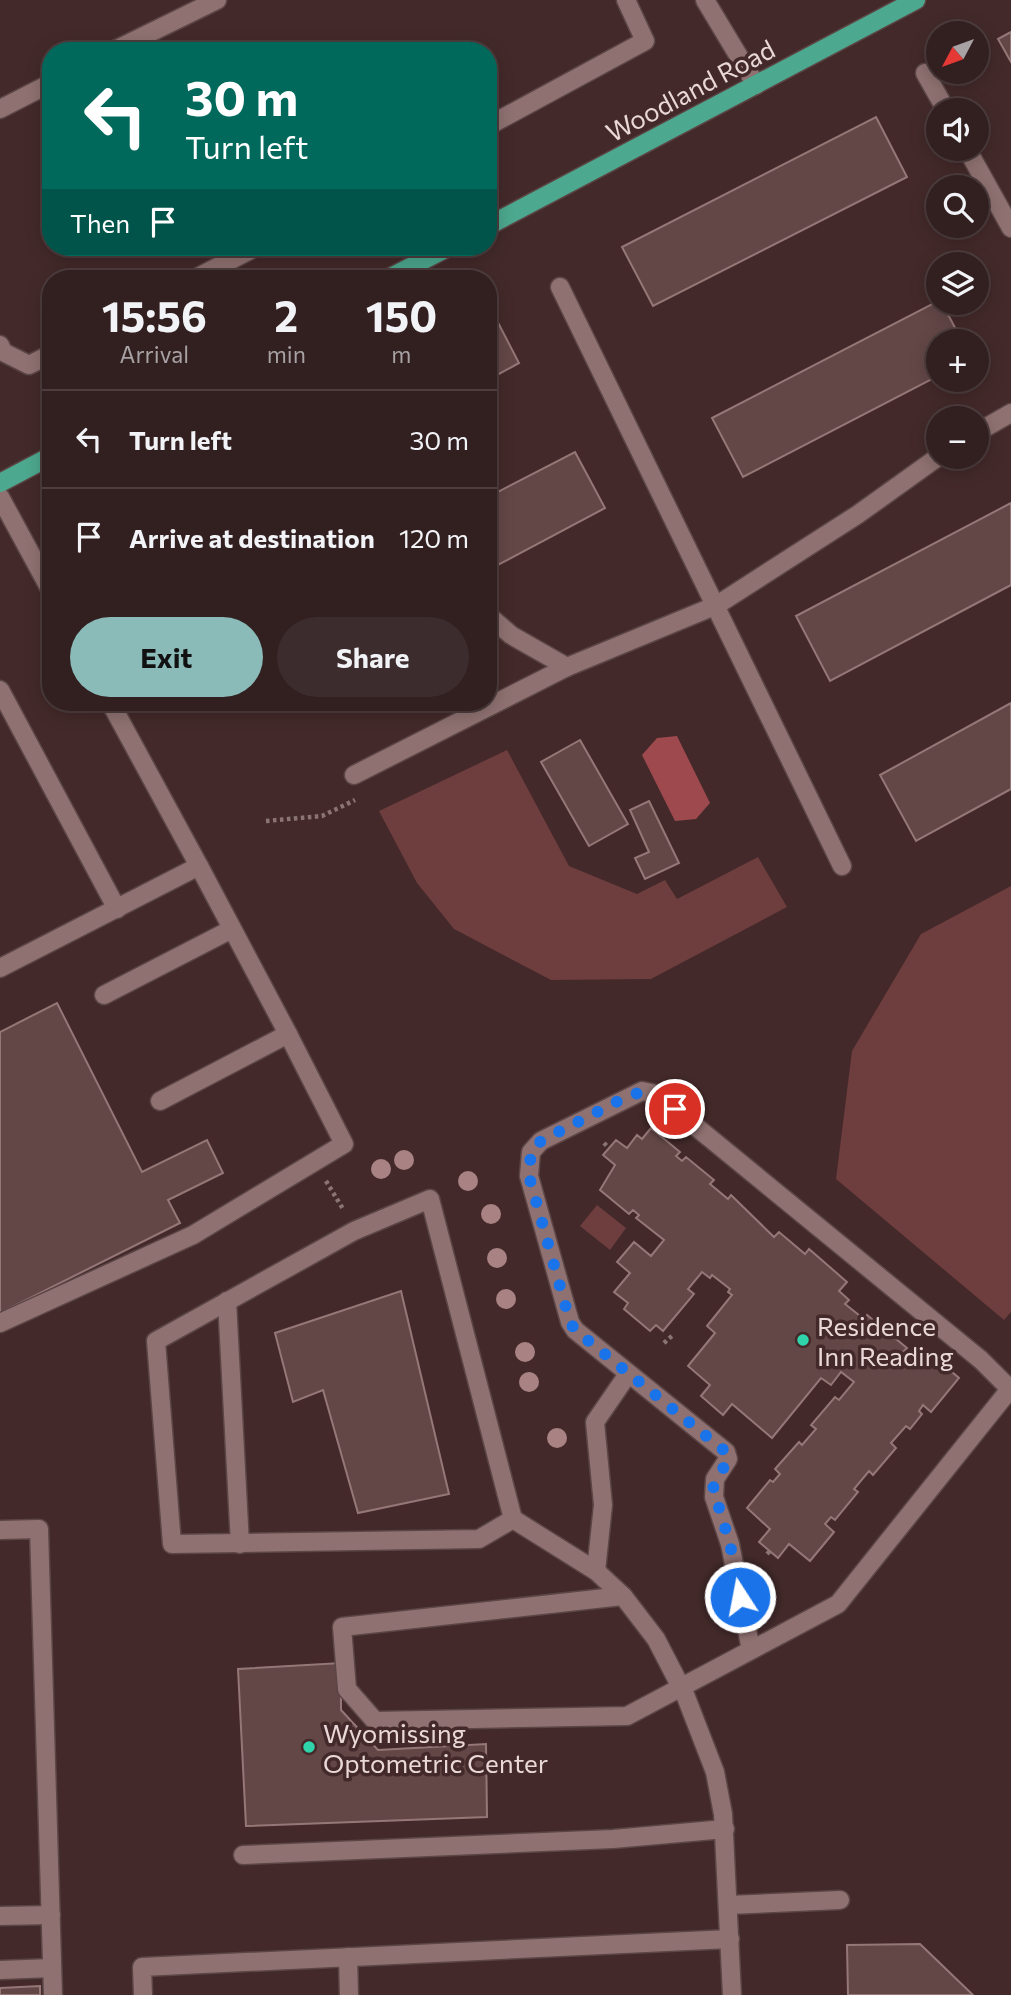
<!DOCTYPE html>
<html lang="en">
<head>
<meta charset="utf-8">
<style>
	:root { --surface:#321f20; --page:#3d2c2d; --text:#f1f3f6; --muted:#a8a2a5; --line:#4d3d3e; --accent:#8bbbb9 }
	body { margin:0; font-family:Commissioner,sans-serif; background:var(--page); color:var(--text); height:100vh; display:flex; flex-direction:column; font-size:26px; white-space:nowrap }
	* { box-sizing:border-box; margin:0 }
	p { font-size:23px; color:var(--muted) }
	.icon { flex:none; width:38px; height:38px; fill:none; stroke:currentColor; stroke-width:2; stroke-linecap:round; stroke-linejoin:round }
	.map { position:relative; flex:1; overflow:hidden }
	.side { position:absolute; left:42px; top:270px; width:455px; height:441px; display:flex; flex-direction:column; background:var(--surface); border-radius:28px; box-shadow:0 4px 18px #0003,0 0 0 2px var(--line) }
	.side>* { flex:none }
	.guide { position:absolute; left:42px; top:42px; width:455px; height:214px; border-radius:28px; box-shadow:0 4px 18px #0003,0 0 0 2px var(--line); background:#00695c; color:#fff; overflow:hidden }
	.needle { width:46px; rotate:229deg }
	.fabs { position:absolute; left:926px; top:21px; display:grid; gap:14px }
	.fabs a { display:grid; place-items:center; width:63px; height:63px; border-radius:50%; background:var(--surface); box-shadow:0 4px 18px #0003,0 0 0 2px var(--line); font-size:35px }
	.pin { position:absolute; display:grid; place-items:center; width:60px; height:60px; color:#fff; margin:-30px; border:4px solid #fff; border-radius:50%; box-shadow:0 2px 7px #0007 }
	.me { position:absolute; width:77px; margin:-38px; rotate:349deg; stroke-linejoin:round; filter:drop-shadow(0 0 5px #0008) }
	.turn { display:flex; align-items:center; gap:24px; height:147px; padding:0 28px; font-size:32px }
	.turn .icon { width:91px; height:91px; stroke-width:2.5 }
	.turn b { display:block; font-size:49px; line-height:60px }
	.then { display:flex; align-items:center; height:66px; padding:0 28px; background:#0003; gap:14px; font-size:26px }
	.eta { display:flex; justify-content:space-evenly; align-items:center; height:119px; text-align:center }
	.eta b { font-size:42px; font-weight:700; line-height:49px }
	.action { display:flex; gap:14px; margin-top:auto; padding:14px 28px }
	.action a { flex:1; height:80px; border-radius:42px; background:var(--accent); color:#111; font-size:28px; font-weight:700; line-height:80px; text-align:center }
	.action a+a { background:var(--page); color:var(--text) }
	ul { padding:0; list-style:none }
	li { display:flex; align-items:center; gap:21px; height:98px; padding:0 28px; border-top:2px solid var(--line) }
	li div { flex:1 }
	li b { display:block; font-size:26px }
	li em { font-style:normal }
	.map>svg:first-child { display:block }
</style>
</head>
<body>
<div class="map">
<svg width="1011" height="1995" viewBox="0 0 1011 1995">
	<rect width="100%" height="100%" fill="#43292a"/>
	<!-- green -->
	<g fill="#6e3d3e">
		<polygon points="507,750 569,866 637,894 665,880 677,899 758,857 787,907 651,979 551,980 454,929 417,883 379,811"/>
		<polygon points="1011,886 1011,1312 1004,1320 836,1179 852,1051 921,934"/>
		<polygon points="597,1205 626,1228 610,1250 580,1226"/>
	</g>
	<!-- water -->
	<polygon fill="#9d494d" points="677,736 710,803 696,819 675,821 642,755 657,738"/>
	<!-- building -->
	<g fill="#634747" stroke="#967777" stroke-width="2">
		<polygon points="1011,32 1011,62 998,39"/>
		<polygon points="876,117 907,177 653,306 622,247"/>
		<polygon points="938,301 942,303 962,341 938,341 938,376 743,477 712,418"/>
		<polygon points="492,311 519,363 488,380 488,313"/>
		<polygon points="575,452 605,508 496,566 488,550 488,497"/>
		<polygon points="1011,503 1011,585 830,681 796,616"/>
		<polygon points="1011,703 1011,789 916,841 880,775"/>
		<polygon points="580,740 628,824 589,846 541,762"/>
		<polygon points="649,801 679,863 645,879 635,858 649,852 630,810"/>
		<polygon points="57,1003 142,1172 207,1140 223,1173 168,1200 180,1223 0,1313 0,1032"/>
		<polygon points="651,1128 680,1152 676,1156 682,1161 686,1157 714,1180 710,1184 728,1199 731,1195 774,1237 779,1232 805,1254 809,1249 847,1282 839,1291 849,1300 845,1304 864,1319 867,1315 907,1348 904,1351 918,1362 927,1351 959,1378 931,1412 923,1405 919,1411 922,1414 910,1429 906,1426 891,1443 896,1448 873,1475 869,1471 854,1489 858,1492 835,1520 831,1517 825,1524 834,1532 810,1561 789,1544 778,1558 759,1542 770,1529 747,1508 770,1480 773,1482 780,1474 775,1469 799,1442 802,1445 816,1429 811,1425 835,1397 839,1400 854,1382 841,1372 831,1385 821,1378 772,1438 732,1404 723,1415 701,1396 710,1385 688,1366 715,1333 707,1326 732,1295 728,1292 730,1289 712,1275 710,1278 702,1272 688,1289 694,1294 663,1331 656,1325 650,1331 624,1309 628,1303 614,1292 630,1273 617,1262 634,1242 651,1256 664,1240 636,1218 639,1215 633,1210 629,1214 600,1190 615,1165 603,1155 616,1140 627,1148 637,1135 642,1139"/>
		<polygon points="401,1291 449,1494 358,1513 323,1390 293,1402 275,1333"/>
		<polygon points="341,1663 341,1710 378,1750 486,1744 487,1817 246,1826 238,1669"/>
		<polygon points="920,1944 973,1995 848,1995 847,1945"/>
		<polygon points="40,1986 40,1995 0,1995 0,1988"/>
	</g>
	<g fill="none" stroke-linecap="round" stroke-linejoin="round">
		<defs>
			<g id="minor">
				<polyline points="705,0 756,85"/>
				<polyline points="113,51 217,0"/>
				<polyline points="925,73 946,110"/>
				<polyline points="0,109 51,83"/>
				<polyline points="488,126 645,41 626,0"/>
				<polyline points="967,149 1011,228"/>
				<polyline points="196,278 256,247"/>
				<polyline points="560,287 842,866"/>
				<polyline points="0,345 3,352 29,365 51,354"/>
				<polyline points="976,433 1011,413"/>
				<polyline points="0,497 51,591"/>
				<polyline points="488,615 511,635 567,667 717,605 857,515 938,457"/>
				<polyline points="0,690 117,909"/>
				<polyline points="354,775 567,667"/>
				<polyline points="0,968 199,866 110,702"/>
				<polyline points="104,995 232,929"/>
				<polyline points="160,1101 288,1034 199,866"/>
				<polyline points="227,1301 240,1544"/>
				<polyline points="0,1323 193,1235 344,1144 288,1034"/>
				<polyline points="513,1519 479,1539 172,1544 156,1341 354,1231 430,1199 513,1519 596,1571 623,1596 656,1639 686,1697 715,1772 723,1814 732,1995"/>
				<polyline points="0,1530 39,1529 53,1995"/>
				<polyline points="596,1571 603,1505 595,1422 628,1374"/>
				<polyline points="623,1596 342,1627 347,1689 375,1721 627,1716 838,1604 1010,1389 981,1360 656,1094 642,1091 541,1141 531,1152 529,1176 570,1322 575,1330 726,1452 728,1459 715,1479 714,1497 730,1544 751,1650"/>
				<polyline points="243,1855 613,1839 725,1829"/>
				<polyline points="729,1905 840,1900"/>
				<polyline points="0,1916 51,1915"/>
				<polyline points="348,1957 349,1995"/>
				<polyline points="0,1970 52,1968"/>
				<polyline points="143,1995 142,1967 730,1939"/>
			</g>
			<g id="major">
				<polyline points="488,226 916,0"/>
				<polyline points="389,278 449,247"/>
				<polyline points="0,483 51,456"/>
			</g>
		</defs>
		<!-- minor casing -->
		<use href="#minor" stroke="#5b4545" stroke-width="21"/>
		<!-- major casing -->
		<use href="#major" stroke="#5b4545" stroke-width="21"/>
		<!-- path -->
		<g stroke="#8b7475" stroke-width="4.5" stroke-dasharray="3.5 3.5" stroke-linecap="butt">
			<polyline points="266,821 322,816 355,800"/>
			<polyline points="604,1143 609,1148"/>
			<polyline points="326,1181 343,1209"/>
			<polyline points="664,1343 674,1334"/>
			<polyline points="767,1554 770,1551"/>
		</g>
		<!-- minor -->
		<use href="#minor" stroke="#8f7171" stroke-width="18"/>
		<!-- major -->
		<use href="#major" stroke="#4ca88e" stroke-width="18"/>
	</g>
	<!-- trees -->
	<g fill="#a98283">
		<circle cx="404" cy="1160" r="10"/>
		<circle cx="381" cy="1169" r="10"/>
		<circle cx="468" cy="1181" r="10"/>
		<circle cx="491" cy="1214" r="10"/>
		<circle cx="497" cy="1258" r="10"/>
		<circle cx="506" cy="1299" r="10"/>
		<circle cx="525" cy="1352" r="10"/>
		<circle cx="529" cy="1382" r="10"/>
		<circle cx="557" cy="1438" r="10"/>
	</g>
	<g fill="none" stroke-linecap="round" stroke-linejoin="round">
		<!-- route -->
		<path stroke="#1a73e8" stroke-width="12" stroke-dasharray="0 21.6" d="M675,1109c-16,-13 -25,-21 -47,-13l-87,45 -10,11 -2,24 41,146 5,8 151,122 2,7 -15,29 17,56 10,53"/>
	</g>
	<!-- markers -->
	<g fill="#2fd4aa" stroke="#43292a" stroke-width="2.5">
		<circle cx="803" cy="1340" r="7"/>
		<circle cx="309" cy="1747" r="7"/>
	</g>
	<g text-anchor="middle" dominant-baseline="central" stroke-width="7" stroke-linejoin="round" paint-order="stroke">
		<!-- street labels -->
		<g font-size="26" fill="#ead8d8" stroke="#43292a">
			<text transform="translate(690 90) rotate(-28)">Woodland Road</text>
		</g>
		<!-- poi labels -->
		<g font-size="26" fill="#ead8d8" stroke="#43292a" text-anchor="start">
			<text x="817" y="1325">Residence<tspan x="817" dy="30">Inn Reading</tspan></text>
			<text x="323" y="1732">Wyomissing<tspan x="323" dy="30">Optometric Center</tspan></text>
		</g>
	</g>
</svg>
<div class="fabs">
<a><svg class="needle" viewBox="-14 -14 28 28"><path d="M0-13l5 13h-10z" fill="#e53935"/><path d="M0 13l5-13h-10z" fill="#a8a2a5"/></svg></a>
<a><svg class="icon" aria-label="sound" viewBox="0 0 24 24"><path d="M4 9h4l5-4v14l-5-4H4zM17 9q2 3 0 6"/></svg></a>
<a><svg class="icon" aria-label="search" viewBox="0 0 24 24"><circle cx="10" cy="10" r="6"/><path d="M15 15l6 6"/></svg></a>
<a><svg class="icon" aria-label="layers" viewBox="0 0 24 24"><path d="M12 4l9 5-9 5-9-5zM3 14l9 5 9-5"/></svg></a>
<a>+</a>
<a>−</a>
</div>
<div class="pin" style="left:675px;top:1109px;background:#d93025"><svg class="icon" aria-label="arrive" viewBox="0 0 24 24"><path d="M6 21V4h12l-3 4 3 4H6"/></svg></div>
<svg class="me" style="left:740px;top:1597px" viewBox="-20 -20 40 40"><circle r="17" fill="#1a73e8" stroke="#fff" stroke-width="3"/><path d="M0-11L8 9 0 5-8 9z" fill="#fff"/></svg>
<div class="guide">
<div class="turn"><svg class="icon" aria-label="left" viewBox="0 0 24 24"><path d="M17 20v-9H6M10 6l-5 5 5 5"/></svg><div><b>30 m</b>Turn left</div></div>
<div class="then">Then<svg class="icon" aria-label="arrive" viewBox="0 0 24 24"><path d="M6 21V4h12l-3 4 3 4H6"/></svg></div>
</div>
<section class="side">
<div class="eta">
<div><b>15:56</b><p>Arrival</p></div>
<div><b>2</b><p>min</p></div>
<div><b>150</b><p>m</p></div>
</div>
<ul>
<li><svg class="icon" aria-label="left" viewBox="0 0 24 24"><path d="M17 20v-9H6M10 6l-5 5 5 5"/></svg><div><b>Turn left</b></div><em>30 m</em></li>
<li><svg class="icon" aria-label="arrive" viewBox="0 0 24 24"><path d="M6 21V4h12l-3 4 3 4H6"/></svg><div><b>Arrive at destination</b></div><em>120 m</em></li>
</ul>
<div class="action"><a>Exit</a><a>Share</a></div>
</section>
</div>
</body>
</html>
